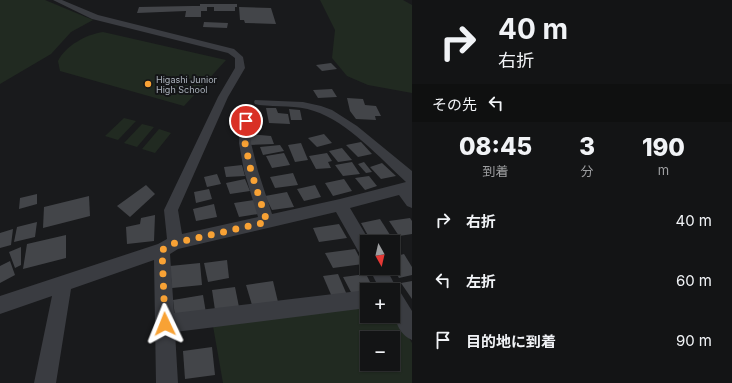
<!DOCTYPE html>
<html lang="ja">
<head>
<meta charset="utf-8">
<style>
	:root { --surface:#131415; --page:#1c1d1e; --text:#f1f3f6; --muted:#9d9ea0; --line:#323334 }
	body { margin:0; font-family:Inter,"Noto Sans JP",sans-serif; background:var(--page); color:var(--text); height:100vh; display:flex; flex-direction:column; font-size:15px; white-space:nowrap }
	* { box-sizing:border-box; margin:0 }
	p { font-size:13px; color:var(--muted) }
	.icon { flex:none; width:22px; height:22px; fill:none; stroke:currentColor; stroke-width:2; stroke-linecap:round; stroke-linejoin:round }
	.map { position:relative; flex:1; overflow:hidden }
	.sheet { display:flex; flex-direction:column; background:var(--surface); width:320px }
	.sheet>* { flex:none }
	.hud { background:#131415; color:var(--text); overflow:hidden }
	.needle { width:26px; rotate:172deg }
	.controls { position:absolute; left:360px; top:235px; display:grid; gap:8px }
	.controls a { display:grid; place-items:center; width:40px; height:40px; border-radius:0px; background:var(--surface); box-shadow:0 1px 3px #0004,0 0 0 1px var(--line); font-size:20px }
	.pin { position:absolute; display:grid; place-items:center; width:34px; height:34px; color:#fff; margin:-17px; border:2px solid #fff; border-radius:50%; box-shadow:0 1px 4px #0007 }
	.me { position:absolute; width:44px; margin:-22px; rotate:358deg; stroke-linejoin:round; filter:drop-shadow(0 0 3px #0008) }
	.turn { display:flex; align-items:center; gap:14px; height:84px; padding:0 20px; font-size:18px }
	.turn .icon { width:52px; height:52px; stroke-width:2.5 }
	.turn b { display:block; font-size:28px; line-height:34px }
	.then { display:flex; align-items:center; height:38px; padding:0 20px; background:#0003; gap:8px; font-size:15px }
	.eta { display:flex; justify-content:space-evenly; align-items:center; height:68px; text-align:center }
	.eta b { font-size:24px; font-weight:800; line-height:28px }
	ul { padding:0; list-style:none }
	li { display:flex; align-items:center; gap:12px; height:60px; padding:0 20px }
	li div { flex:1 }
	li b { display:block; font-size:15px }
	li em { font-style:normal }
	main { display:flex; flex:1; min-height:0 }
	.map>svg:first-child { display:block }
</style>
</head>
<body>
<main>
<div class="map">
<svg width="412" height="383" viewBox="0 0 412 383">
	<rect width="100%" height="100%" fill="#191a1c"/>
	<!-- green -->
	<g fill="#212a21" fill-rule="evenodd">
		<polygon points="0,0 45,0 93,20 71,32 51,54 0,84"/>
		<polygon points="320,0 403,0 412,5 412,93 368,85 347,76 332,58 335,30"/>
		<path d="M103,32l123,28 -42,46 -124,-35 -2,-10c7,-15 29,-27 45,-29z"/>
		<polygon points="124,118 136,121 118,140 105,136"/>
		<polygon points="142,124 154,127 137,147 124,143"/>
		<polygon points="159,129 171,133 155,153 142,149"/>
		<path d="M367,305v11h26v-5l19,32v40h-189l-10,-57zM367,338h26v26h-26z"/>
	</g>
	<!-- building -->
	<g fill="#434549">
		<polygon points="200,4 237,4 237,7 235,7 235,11 214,11 214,7 207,7 207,11 201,11 201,17 185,17 186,11 137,13 139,7 192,6 200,6"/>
		<polygon points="239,7 271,8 276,24 245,23 244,20 240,20"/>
		<polygon points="204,22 228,23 227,28 203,27"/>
		<polygon points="331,63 337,69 322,71 316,65"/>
		<polygon points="332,89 337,97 318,98 313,90"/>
		<polygon points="347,98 363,99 365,105 376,106 381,116 375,116 376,120 356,119 350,111"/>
		<polygon points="266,108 276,108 278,113 288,114 290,124 269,123"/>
		<polygon points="289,109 300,110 302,120 291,120"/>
		<polygon points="250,134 271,136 274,144 250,145"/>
		<polygon points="324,134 332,143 317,147 308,138"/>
		<polygon points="361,142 372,154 358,157 346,145"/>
		<polygon points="301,143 308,160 295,162 288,145"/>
		<polygon points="280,145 284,151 263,155 260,147"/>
		<polygon points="342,148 352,160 338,162 329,151"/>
		<polygon points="284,153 290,165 272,168 266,156"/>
		<polygon points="327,153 332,161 328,162 331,168 316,169 309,156"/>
		<polygon points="352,162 360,174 343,176 335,165"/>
		<polygon points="364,162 372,172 366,173 358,164"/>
		<polygon points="382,163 396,176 381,179 370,167"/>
		<polygon points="242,165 245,176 226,177 224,167"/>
		<polygon points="293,173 298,185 275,188 270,177"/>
		<polygon points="217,174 221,184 207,187 204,177"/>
		<polygon points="369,176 377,186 365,190 355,178"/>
		<polygon points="245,179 250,191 230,194 226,183"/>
		<polygon points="344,179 352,191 333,196 325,183"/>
		<polygon points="146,185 155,194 130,217 117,206"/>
		<polygon points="315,185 321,197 304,201 297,189"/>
		<polygon points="209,189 212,199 196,203 194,192"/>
		<polygon points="287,192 294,207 272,210 265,196"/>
		<polygon points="37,194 37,204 19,209 20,198"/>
		<polygon points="89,196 90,216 43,228 44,207"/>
		<polygon points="254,200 258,214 239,217 234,203"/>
		<polygon points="214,204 217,217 196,221 193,209"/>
		<polygon points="155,215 154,241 127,244 126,227 140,224 141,218"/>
		<polygon points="410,218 412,221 412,234 399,236 389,221"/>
		<polygon points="380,219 392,238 370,239 361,223"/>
		<polygon points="37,222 35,237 14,242 17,227"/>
		<polygon points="339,224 347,238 319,242 313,228"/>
		<polygon points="13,229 11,245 0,248 0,233"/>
		<polygon points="66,235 66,258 23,269 27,244"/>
		<polygon points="21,247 21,265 15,268 9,252"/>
		<polygon points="355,249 363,264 333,268 325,253"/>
		<polygon points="404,254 412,267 412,275 399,278 393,268 393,257"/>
		<polygon points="227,260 229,278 208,282 204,263"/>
		<polygon points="10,261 15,275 0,283 0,266"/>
		<polygon points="200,263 202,285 172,288 170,266"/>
		<polygon points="338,274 347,295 332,297 323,276"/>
		<polygon points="366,274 374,290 367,290 367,293 353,296 343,277"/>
		<polygon points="273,281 278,302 252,305 246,285"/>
		<polygon points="412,281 412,299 401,283"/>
		<polygon points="235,287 239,307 215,310 212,290"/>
		<polygon points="203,295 206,313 175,317 173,300"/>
		<polygon points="212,347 215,375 185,379 183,351"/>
	</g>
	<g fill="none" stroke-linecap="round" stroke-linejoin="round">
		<!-- minor -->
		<g fill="#3a3c41" fill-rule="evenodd">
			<path d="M53,0h9l36,15 136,34 9,8 2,11 -17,29 -50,113 4,24 76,-17 -14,-46 -5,-28 1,-22 2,-3h8l2,3 -1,22 7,28 14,43 68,-15 66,-17c-26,-24 -58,-60 -92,-71 -17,-6 -37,-4 -55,-6l-4,-1 -1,-2 1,-2 48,2 18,4 11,4 25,16 55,45v37l-5,-2 -8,-11 -49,13 20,34h-3v16l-6,-2 -25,-44 -158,37 -8,5 4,59 193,-23v18l-192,24 3,51h-22l-2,-123 -83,29 -15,94h-22l18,-87 -52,18v-18l158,-52 9,-5 -3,-29 54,-113 17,-29v-10l-7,-5 -136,-34z"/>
			<path d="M369,268h17l11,21 2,1 13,21v29c-19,-8 -19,-33 -19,-50h-13z"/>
		</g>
	</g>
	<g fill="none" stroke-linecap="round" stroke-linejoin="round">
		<!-- route -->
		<polyline stroke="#f8a235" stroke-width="7" stroke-dasharray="0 12.6" points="165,324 162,250 175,243 267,222 251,171 245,143 246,121"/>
	</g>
	<!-- markers -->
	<circle fill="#f8a235" stroke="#141517" stroke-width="1.5" cx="148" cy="84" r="4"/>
	<g text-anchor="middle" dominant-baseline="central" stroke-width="4" stroke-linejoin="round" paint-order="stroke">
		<!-- far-poi labels -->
		<g font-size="9" fill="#abb2bc" stroke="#141517" text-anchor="start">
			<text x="156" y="79">Higashi Junior<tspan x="156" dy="10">High School</tspan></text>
		</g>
	</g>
</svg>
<div class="controls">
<a><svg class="needle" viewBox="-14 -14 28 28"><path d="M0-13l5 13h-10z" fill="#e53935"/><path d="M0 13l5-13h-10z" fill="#9d9ea0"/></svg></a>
<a>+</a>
<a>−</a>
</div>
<div class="pin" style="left:246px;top:121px;background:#d93025"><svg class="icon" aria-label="arrive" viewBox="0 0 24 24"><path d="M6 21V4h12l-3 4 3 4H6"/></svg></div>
<svg class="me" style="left:165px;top:324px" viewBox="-20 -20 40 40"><path d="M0-17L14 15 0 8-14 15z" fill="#f8a235" stroke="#fff" stroke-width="4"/></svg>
</div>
<section class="sheet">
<div class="hud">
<div class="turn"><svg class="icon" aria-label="right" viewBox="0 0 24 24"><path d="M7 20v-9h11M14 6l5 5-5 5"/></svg><div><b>40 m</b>右折</div></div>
<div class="then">その先<svg class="icon" aria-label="left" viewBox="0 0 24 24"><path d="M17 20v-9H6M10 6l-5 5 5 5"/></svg></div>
</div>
<div class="eta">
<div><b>08:45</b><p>到着</p></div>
<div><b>3</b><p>分</p></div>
<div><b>190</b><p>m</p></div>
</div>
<ul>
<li><svg class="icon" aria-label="right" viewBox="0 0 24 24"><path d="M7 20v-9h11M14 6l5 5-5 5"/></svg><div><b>右折</b></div><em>40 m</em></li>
<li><svg class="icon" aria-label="left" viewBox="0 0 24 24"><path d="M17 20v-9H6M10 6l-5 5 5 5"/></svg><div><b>左折</b></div><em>60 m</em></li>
<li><svg class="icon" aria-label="arrive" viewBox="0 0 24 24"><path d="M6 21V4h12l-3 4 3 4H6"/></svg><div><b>目的地に到着</b></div><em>90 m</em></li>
</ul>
</section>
</main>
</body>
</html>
